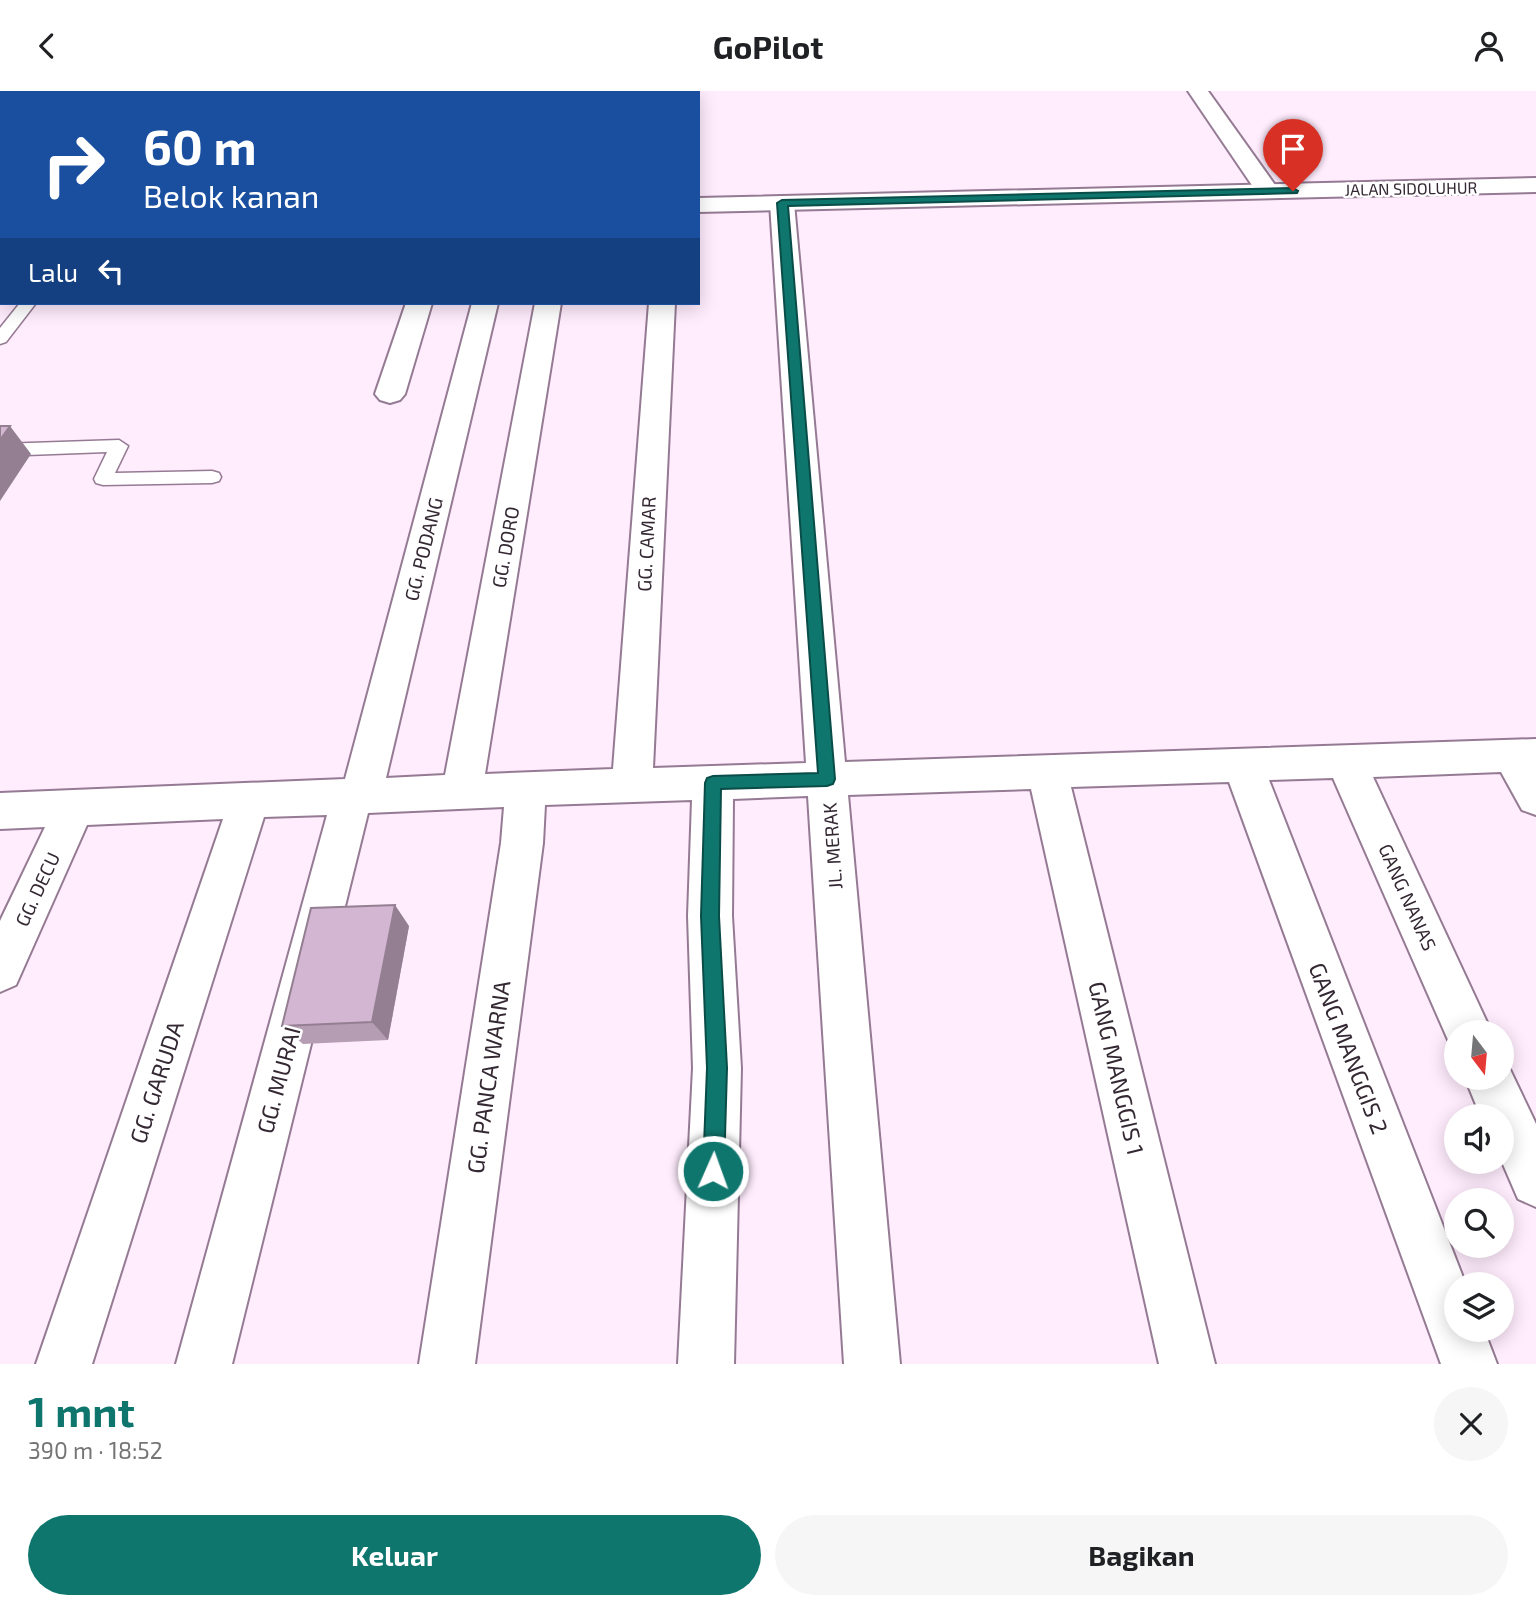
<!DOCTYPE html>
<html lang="id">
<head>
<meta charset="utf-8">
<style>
	:root { --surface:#fff; --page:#f6f6f6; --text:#202124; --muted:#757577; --accent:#0f766e }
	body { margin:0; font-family:"Exo 2",sans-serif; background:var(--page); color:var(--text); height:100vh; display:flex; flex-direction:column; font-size:26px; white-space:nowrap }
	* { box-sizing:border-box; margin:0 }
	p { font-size:23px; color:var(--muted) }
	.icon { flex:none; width:38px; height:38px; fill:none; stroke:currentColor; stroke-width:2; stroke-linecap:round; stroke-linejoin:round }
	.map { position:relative; height:1273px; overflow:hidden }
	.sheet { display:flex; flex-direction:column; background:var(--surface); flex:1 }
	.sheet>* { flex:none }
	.hud { position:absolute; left:0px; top:0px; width:700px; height:214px; box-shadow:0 4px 18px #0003; background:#1a4fa0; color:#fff; overflow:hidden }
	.needle { width:46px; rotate:164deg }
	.buttons { position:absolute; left:1444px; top:929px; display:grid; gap:14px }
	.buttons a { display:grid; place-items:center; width:70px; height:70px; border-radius:50%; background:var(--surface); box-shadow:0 4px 18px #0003; font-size:35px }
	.pin { position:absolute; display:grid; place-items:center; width:60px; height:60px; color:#fff; margin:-72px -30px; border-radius:50% 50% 50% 0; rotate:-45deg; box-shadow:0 0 7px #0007 }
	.pin .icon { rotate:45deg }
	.me { position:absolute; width:77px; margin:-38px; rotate:2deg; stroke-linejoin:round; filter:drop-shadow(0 0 5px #0008) }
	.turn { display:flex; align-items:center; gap:24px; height:147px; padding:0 28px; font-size:32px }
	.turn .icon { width:91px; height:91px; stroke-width:2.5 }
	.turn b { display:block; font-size:49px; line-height:60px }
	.then { display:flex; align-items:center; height:66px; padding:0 28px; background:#0003; gap:14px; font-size:26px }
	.round { display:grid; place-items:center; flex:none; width:74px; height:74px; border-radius:37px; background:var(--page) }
	.head { display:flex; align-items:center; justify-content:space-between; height:119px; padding:0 28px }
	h1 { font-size:42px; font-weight:700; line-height:52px; color:var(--accent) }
	.cta { display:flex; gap:14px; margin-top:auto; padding:14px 28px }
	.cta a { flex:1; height:80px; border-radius:42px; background:var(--accent); color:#fff; font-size:28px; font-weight:700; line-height:80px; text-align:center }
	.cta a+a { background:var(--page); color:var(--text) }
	header { display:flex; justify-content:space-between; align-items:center; height:91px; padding:0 28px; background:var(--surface); font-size:32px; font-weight:700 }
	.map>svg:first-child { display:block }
</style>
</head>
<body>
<header><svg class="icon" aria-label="back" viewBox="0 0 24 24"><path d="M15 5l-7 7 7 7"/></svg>GoPilot<svg class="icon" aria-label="person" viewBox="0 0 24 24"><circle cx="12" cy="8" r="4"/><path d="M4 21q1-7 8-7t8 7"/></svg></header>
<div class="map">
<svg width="1536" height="1273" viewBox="0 0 1536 1273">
	<rect width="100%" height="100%" fill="#ffecfd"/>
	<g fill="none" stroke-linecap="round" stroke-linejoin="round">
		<!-- stream -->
		<polyline stroke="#d3a0cf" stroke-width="12" points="312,2 321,0"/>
		<defs>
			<g id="lane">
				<polygon points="20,212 36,212 6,251 0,253 0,237"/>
				<polygon points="119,349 128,355 115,382 212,380 219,382 221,386 219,390 212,392 103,394 96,392 94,388 107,361 0,365 0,353"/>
			</g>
			<g id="street">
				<polygon points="412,0 432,0 411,2"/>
				<polygon points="1188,0 1208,0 1280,101 1276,106 1260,106"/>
				<polygon points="0,13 2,13 0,27"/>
				<polygon points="782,105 790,107 794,112 845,671 1536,648 1536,724 1522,719 1501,681 1373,686 1492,942 1456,942 1456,960 1452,958 1333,687 1269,689 1466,1194 1456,1194 1456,1239 1484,1239 1497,1273 1441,1273 1229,691 1071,696 1215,1273 1159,1273 1031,698 848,704 900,1273 844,1273 808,705 733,708 732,825 741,977 734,1273 678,1273 693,977 688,825 692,709 545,714 543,752 475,1273 419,1273 501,752 504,716 368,722 232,1273 176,1273 327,724 264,726 92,1273 36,1273 223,728 87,734 16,894 0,901 0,830 45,736 0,738 0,702 345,688 472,212 498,212 386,687 445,684 535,212 561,212 485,683 613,678 649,212 675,212 653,677 806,672 770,112 774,107"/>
				<polygon points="406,212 432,212 405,303 400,309 390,312 380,309 375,303"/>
				<polygon points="1502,968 1506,970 1536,1033 1536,1116 1518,1108 1502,1071 1502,1026 1481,1026 1465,987 1502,987"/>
			</g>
			<g id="secondary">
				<polygon points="1536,87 1536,101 698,121 698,107"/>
				<rect x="0" y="121" width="2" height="14"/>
			</g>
		</defs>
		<!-- lane casing -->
		<use href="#lane" stroke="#957a93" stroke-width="3"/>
		<!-- street casing -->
		<use href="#street" stroke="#957a93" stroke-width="4"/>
		<!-- secondary casing -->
		<use href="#secondary" stroke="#957a93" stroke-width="4"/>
		<!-- lane -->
		<use href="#lane" fill="#fff" fill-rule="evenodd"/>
		<!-- street -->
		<use href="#street" fill="#fff" fill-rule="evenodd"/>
		<!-- secondary -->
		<use href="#secondary" fill="#fff" fill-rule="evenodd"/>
	</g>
	<!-- wall -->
	<polygon fill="#b59db4" points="409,835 388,949 303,953 282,935"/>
	<!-- shaded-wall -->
	<g fill="#947f92">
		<polygon points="10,335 31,363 0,410 0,349"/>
		<polygon points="395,814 409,835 388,949 372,931"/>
	</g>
	<!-- building -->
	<g fill="#d3b6d1" stroke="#947f92" stroke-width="2">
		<polygon points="0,335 10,335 0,349"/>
		<polygon points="395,814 372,931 282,935 311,817"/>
	</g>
	<!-- route -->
	<polygon fill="#0f766e" stroke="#0a4d48" stroke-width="2" points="1293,97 1298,100 1297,102 788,115 835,688 833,693 827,695 721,698 719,825 727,977 724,1080 721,1088 713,1091 706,1088 703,1080 707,977 701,825 705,692 707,687 713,685 818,682 777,112 782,109"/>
	<g text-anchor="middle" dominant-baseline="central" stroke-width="5" stroke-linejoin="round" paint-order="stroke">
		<!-- far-street labels -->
		<g font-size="16" fill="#342833" stroke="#fff">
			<text transform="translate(1411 97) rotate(-1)">JALAN SIDOLUHUR</text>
		</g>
		<!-- street labels -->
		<g font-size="19" fill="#342833" stroke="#fff">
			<text transform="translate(646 453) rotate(-87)">GG. CAMAR</text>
			<text transform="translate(505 456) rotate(-80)">GG. DORO</text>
			<text transform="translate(423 458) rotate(-76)">GG. PODANG</text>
			<text transform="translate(832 755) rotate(-94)">JL. MERAK</text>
			<text transform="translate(37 798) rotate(-65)">GG. DECU</text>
			<text transform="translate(1408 806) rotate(66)">GANG NANAS</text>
		</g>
		<!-- near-street labels -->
		<g font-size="23" fill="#342833" stroke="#fff">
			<text transform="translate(1349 957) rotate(69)">GANG MANGGIS 2</text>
			<text transform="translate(1117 977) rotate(77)">GANG MANGGIS 1</text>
			<text transform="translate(488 986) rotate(-82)">GG. PANCA WARNA</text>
			<text transform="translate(278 989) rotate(-75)">GG. MURAI</text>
			<text transform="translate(156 991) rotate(-72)">GG. GARUDA</text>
		</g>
	</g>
</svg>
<div class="buttons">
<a><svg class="needle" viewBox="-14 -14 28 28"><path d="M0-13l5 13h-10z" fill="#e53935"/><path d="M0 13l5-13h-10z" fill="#757577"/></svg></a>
<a><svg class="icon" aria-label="sound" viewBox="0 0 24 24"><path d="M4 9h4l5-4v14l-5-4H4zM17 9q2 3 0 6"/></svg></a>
<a><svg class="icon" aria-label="search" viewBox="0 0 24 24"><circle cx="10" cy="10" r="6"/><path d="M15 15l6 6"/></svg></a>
<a><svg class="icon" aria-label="layers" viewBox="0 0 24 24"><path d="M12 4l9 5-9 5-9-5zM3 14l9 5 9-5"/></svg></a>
</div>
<div class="pin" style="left:1293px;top:100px;background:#d93025"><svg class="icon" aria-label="arrive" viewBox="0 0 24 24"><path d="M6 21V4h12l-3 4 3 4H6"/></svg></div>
<svg class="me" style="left:713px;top:1080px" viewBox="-20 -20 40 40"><circle r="17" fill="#0f766e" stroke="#fff" stroke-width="3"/><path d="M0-11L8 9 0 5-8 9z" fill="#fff"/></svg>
<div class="hud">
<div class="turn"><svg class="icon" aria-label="right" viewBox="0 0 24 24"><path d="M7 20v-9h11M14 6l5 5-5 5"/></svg><div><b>60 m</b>Belok kanan</div></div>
<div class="then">Lalu<svg class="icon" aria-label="left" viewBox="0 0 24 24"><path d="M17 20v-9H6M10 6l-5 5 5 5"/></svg></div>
</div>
</div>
<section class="sheet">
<div class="head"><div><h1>1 mnt</h1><p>390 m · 18:52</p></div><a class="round"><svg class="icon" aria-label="close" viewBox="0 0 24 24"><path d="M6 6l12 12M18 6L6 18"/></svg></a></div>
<div class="cta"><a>Keluar</a><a>Bagikan</a></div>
</section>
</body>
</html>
